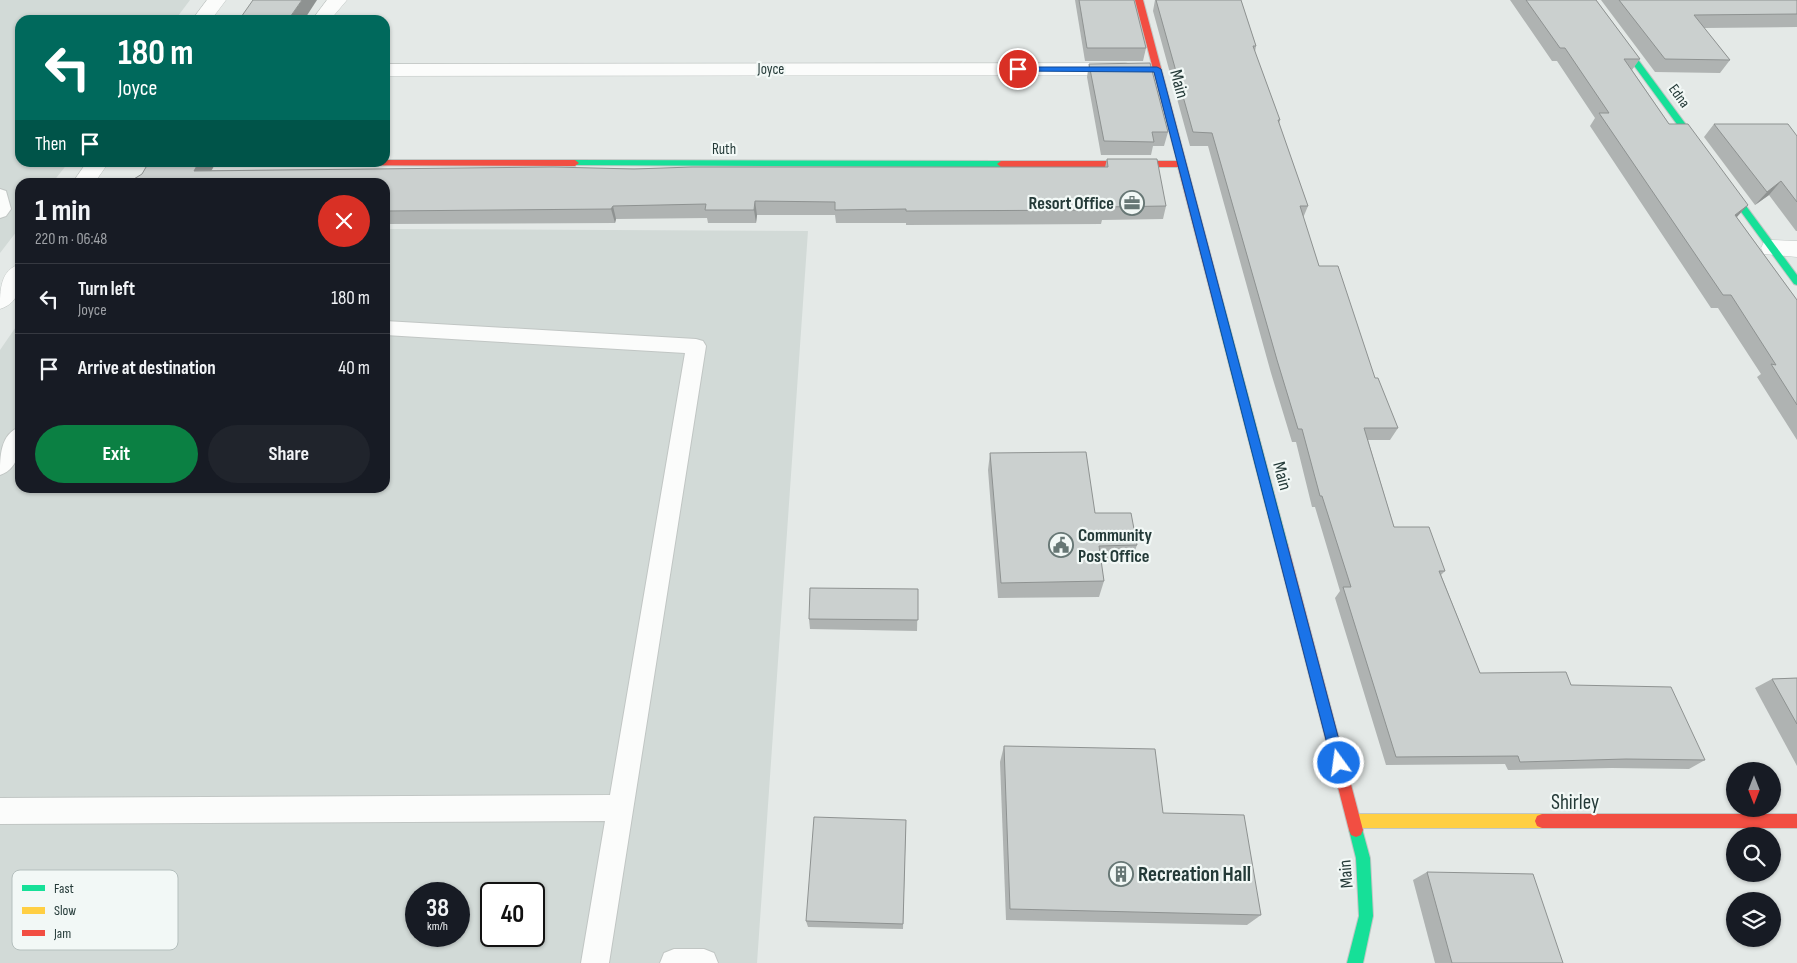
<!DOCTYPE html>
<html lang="en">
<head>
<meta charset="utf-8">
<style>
	:root { --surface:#171b24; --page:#20242c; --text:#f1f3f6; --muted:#9ea1a6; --line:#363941; --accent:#0b8043 }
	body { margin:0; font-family:"Sofia Sans Condensed",sans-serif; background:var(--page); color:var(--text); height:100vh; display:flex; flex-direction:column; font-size:19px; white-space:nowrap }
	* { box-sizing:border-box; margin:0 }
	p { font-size:16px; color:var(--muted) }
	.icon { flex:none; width:28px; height:28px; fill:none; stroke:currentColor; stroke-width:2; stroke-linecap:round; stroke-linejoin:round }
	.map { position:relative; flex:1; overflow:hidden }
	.sheet { position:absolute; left:15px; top:178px; width:375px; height:315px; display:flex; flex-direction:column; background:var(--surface); border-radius:15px; box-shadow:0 1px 4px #0004 }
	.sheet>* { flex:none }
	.banner { position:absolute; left:15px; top:15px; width:375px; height:152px; border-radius:15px; box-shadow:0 1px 4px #0004; background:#00695c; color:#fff; overflow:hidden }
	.needle { width:32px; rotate:180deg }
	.fabs { position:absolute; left:1726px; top:762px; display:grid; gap:10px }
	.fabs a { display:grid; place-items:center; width:55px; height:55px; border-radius:50%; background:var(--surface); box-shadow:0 1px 4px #0004; font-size:25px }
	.speed { position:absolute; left:405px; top:882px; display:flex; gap:10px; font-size:25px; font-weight:700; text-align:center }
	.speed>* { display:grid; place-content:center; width:65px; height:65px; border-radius:50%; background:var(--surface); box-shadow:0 1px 4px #0004; line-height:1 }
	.speed small { font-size:12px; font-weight:400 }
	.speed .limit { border:2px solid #111; border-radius:8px; background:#fff; color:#111 }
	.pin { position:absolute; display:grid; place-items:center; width:42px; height:42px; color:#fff; margin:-21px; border:2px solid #fff; border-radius:50%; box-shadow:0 1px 5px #0007 }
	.me { position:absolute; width:55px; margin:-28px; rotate:346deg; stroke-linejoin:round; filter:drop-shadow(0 0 4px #0008) }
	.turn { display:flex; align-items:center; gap:18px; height:105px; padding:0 20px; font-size:22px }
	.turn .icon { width:65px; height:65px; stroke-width:2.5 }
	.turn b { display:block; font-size:35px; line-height:42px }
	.then { display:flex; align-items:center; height:48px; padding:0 20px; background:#0003; gap:10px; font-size:19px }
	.round { display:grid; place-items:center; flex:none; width:52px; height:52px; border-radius:26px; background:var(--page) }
	.headline { display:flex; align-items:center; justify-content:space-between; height:85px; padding:0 20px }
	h1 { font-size:30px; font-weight:700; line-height:38px }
	.cta { display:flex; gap:10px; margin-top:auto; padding:10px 20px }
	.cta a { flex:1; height:58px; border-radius:30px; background:var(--accent); color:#fff; font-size:20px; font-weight:700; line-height:58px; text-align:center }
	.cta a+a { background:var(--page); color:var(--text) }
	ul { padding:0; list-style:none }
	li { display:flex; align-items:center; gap:15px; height:70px; padding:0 20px; border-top:1px solid var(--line) }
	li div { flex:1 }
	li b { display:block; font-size:19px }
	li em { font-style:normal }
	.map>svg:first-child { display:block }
</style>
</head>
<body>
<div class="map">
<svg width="1797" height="963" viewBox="0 0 1797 963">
	<rect width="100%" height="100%" fill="#e4e9e7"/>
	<!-- built -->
	<g fill="#d2dad7" fill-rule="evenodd">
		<polygon points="0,0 190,0 175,20 20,20 20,162 68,163 53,182 20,182 20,227 0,253"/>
		<path d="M385,229l423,2 -51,732h-757v-613l20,-29v167h365zM416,894h43v42h-43zM491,894h43v42h-43z"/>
	</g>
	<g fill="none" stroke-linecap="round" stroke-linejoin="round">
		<defs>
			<g id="lane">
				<polygon points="0,189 6,191 11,209 6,216 0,218"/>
				<polygon points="385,321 696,339 703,341 706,346 609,963 581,963 605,821 0,824 0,798 610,795 685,353 385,335"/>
				<path d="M20,427c0,18 1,41 -20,48 0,-18 0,-41 20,-48z"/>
				<polygon points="674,949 704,949 714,953 718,963 660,963 664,953"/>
			</g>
			<g id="street">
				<polygon points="207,0 226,0 211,20 192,20"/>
				<polygon points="327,0 347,0 330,20 312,20"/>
				<polygon points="1126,63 1133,65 1136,69 1133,73 1126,75 385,76 385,64"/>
				<polygon points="87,162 109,162 95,182 73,182"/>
				<polygon points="1772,240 1797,241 1797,257 1764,254 1761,248 1764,242"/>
				<path d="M20,264c0,19 2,38 -20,45 0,-19 0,-39 20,-45z"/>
			</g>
			<g id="fast">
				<polygon points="1586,0 1594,0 1797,275 1797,285 1794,284"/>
				<polygon points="575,160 1001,161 1005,164 1001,167 572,165 571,163"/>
				<polygon points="1218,298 1223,302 1288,546 1286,550 1282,551 1278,550 1276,546 1213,302"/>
				<polygon points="1356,823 1361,825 1370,858 1373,916 1363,963 1347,963 1359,916 1356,858 1349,830 1351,825"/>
			</g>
			<polygon id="slow" points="1354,814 1542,814 1547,816 1549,821 1547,826 1542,828 1354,828 1349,826 1347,821 1349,816"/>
			<g id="jam">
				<polygon points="1135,0 1143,0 1223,302 1218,306 1213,302 1178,167 1001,167 997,164 1001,161 1177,161"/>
				<polygon points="385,160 575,160 579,163 575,166 266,165 262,162 385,162"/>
				<polygon points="1282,541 1286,542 1288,546 1363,830 1361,835 1356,837 1351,835 1349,830 1276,546 1278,542"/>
				<polygon points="1542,814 1797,814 1797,828 1542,828 1537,826 1535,821 1537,816"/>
			</g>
		</defs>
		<!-- lane casing -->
		<use href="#lane" stroke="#c1c6c4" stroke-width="2"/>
		<!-- street casing -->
		<use href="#street" stroke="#c1c6c4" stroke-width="1"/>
		<!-- fast casing -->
		<use href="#fast" stroke="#c0c6c4" stroke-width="2"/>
		<!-- slow casing -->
		<use href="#slow" stroke="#c0c6c4" stroke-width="2"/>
		<!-- jam casing -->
		<use href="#jam" stroke="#c0c6c4" stroke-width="2"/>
		<!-- lane -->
		<use href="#lane" fill="#fbfcfb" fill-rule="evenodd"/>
		<!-- street -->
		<use href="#street" fill="#fbfcfb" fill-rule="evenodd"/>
		<!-- fast -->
		<use href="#fast" fill="#16e098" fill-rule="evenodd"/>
		<!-- slow -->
		<use href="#slow" fill="#ffcf43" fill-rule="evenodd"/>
		<!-- jam -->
		<use href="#jam" fill="#f24e42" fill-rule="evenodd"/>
	</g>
	<!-- wall -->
	<g fill="#afb3b2">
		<polygon points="1075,0 1134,0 1146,48 1143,61 1085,61"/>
		<polygon points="1155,0 1241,0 1256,46 1255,52 1280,120 1279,124 1308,206 1303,218 1319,266 1375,378 1398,428 1390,440 1368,440 1394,527 1445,571 1441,575 1480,673 1571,685 1705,760 1689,769 1612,768 1508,770 1505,764 1386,765 1335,598 1340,591 1315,507 1312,507 1296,442 1292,442 1271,373 1208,146 1190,146 1153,11"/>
		<polygon points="1510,0 1596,0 1640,59 1632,70 1669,124 1797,300 1797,440 1757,377 1761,374 1718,308 1711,308 1590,126 1595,118 1557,61 1552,61"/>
		<polygon points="1601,0 1797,0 1797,27 1704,28 1730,60 1720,73 1655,72"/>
		<polygon points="1089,64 1168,132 1164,146 1153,146 1151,155 1101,155 1087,77"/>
		<polygon points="1714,124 1797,136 1797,231 1796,231 1769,195 1755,205 1704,137"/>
		<polygon points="1107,159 1166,206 1163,219 1102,220 1101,224 906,225 906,223 836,223 835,215 757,215 756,223 708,223 707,218 616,219 615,223 385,224 385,182 142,174 149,162 216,162 212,170 1105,167"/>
		<polygon points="990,453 1095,513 1137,545 1131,561 1101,562 1104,581 1099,597 998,598 988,470"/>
		<polygon points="918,589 917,631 810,629 809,619"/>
		<polygon points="1797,678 1797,766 1755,688 1772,679"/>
		<polygon points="1004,746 1163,813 1261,915 1247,925 1006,920 1000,762"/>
		<polygon points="906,820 903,929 808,927 806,921"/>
		<polygon points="1427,872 1563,963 1435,963 1413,880"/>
	</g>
	<!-- shaded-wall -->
	<g fill="#8e9291">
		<polygon points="302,0 317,0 304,20 288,20"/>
		<polygon points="199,162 216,162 205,182 194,171"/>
		<polygon points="1781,181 1769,195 1755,205 1767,192"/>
		<polygon points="755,201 757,215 756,223 754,210"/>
		<polygon points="1748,205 1736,218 1735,215"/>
		<polygon points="613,206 616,219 615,223 611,209"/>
	</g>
	<!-- building -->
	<g fill="#cbd0cf" stroke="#8e9291">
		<polygon points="253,0 302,0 288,20 239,20"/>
		<polygon points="1079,0 1134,0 1146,48 1087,48"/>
		<polygon points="1156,0 1241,0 1256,46 1253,46 1280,120 1278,120 1308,206 1300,206 1319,266 1338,266 1375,378 1378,378 1398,428 1364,428 1394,527 1429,527 1445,571 1439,571 1480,673 1566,672 1571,685 1671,687 1705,760 1626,759 1520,762 1518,756 1396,757 1343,587 1351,587 1322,496 1320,496 1302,429 1298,429 1277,360 1212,133 1193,132"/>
		<polygon points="1526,0 1596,0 1640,59 1624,59 1669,124 1688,124 1748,205 1735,215 1797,300 1797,405 1771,364 1776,365 1731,295 1723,295 1599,113 1609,113 1565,48 1560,48"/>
		<polygon points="1619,0 1797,0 1797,14 1694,15 1730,60 1665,59"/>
		<polygon points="1150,63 1168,132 1152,132 1154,142 1104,141 1089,64"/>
		<polygon points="1714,124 1788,124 1797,136 1797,202 1781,181 1767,192"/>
		<polygon points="1107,159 1157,159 1166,206 1103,207 1104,210 906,211 906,209 835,210 835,202 755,201 754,210 705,210 706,204 613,206 611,209 385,211 385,182 129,182 142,174 149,162 199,162 194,171 553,167 634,169 692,167 1108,167"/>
		<polygon points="1086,452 1095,513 1131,513 1137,545 1099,546 1104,581 1001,583 990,453"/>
		<polygon points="810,588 918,589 918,620 809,619"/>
		<polygon points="1797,678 1797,724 1772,679"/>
		<polygon points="1004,746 1155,749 1163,813 1244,815 1261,915 1010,909"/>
		<polygon points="814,817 906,820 903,924 806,921"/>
		<polygon points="1427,872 1533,874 1563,963 1452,963"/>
	</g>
	<!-- route -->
	<polygon fill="#1a73e8" stroke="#114b97" points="1018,67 1157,67 1161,69 1345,763 1343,768 1339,770 1334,768 1332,763 1154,72 1016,71 1016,68"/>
	<!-- icons -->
	<defs>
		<symbol id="office-ring" viewBox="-11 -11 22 22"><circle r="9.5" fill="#f2f8f6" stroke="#677775" stroke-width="1.5"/><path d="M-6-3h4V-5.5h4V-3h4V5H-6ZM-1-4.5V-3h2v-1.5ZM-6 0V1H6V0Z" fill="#677775"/></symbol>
		<symbol id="civic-ring" viewBox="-11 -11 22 22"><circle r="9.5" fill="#f2f8f6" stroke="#677775" stroke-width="1.5"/><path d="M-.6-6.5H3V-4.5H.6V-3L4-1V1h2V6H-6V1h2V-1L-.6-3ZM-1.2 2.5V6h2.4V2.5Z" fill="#677775"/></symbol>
		<symbol id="building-ring" viewBox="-11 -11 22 22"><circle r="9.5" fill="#f2f8f6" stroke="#677775" stroke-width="1.5"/><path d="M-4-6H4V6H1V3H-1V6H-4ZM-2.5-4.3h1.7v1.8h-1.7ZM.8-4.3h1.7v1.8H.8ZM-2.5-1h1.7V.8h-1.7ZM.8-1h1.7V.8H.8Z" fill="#677775"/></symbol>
	</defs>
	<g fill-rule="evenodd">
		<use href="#office-ring" x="1118" y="189" width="28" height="28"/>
		<use href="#civic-ring" x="1047" y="531" width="28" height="28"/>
		<use href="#building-ring" x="1107" y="860" width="28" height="28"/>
	</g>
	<g text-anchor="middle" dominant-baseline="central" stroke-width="4.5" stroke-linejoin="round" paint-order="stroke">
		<!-- far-street labels -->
		<g font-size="15" fill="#243a38" stroke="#f2f8f6">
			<text x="771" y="69">Joyce</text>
			<text transform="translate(1679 96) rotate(54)">Edna</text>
			<text x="724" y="149">Ruth</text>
		</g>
		<!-- street labels -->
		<g font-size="18" fill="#243a38" stroke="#f2f8f6">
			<text transform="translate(1179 84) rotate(75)">Main</text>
			<text transform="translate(1282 476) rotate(75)">Main</text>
			<text transform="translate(1346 874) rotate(-95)">Main</text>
		</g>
		<!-- poi labels -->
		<g font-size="18" font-weight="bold" fill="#243a38" stroke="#f2f8f6" text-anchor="end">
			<text x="1114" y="203">Resort Office</text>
			<text x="1078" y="535" text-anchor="start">Community<tspan x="1078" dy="21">Post Office</tspan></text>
		</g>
		<!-- near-street labels -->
		<g font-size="21" fill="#243a38" stroke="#f2f8f6">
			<text x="1575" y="802">Shirley</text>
		</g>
		<!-- near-poi labels -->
		<g font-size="21" font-weight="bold" fill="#243a38" stroke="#f2f8f6" text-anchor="start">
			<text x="1138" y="874">Recreation Hall</text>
		</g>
	</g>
	<!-- legend -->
	<rect x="12" y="870" width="166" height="80" rx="8" fill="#f2f8f6" stroke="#b4bfbd" stroke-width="1"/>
	<rect x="22" y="885" width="23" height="6" fill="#16e098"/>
	<rect x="22" y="907" width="23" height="7" fill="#ffcf43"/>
	<rect x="22" y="930" width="23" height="6" fill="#f24e42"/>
	<g font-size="14" fill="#243a38">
		<text x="54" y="893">Fast</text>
		<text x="54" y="915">Slow</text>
		<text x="54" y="938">Jam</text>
	</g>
</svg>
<div class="fabs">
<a><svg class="needle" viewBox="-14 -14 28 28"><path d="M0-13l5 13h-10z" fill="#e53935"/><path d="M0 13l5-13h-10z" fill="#9ea1a6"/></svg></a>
<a><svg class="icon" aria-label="search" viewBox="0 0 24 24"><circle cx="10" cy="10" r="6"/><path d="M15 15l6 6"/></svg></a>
<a><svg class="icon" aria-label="layers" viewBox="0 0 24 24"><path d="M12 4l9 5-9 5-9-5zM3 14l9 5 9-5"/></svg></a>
</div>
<div class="speed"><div>38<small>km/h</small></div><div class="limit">40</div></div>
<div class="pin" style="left:1018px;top:69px;background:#d93025"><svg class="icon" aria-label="arrive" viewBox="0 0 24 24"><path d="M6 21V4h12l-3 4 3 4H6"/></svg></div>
<svg class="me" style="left:1339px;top:763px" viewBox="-20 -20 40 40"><circle r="17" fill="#1a73e8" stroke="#fff" stroke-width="3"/><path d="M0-11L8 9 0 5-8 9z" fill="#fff"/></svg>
<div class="banner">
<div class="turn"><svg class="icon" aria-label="left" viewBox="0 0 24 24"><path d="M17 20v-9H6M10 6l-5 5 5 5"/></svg><div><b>180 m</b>Joyce</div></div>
<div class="then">Then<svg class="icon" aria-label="arrive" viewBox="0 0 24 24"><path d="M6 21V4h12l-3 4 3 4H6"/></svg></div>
</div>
<section class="sheet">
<div class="headline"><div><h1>1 min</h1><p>220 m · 06:48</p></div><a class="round" style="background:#d93025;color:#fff"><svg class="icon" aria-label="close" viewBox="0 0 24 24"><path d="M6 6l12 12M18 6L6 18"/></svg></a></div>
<ul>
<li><svg class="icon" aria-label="left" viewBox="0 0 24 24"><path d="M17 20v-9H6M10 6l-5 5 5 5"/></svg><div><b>Turn left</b><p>Joyce</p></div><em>180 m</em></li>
<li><svg class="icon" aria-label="arrive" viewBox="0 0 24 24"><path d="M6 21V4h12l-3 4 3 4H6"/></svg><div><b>Arrive at destination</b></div><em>40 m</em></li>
</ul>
<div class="cta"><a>Exit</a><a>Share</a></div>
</section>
</div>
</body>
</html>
